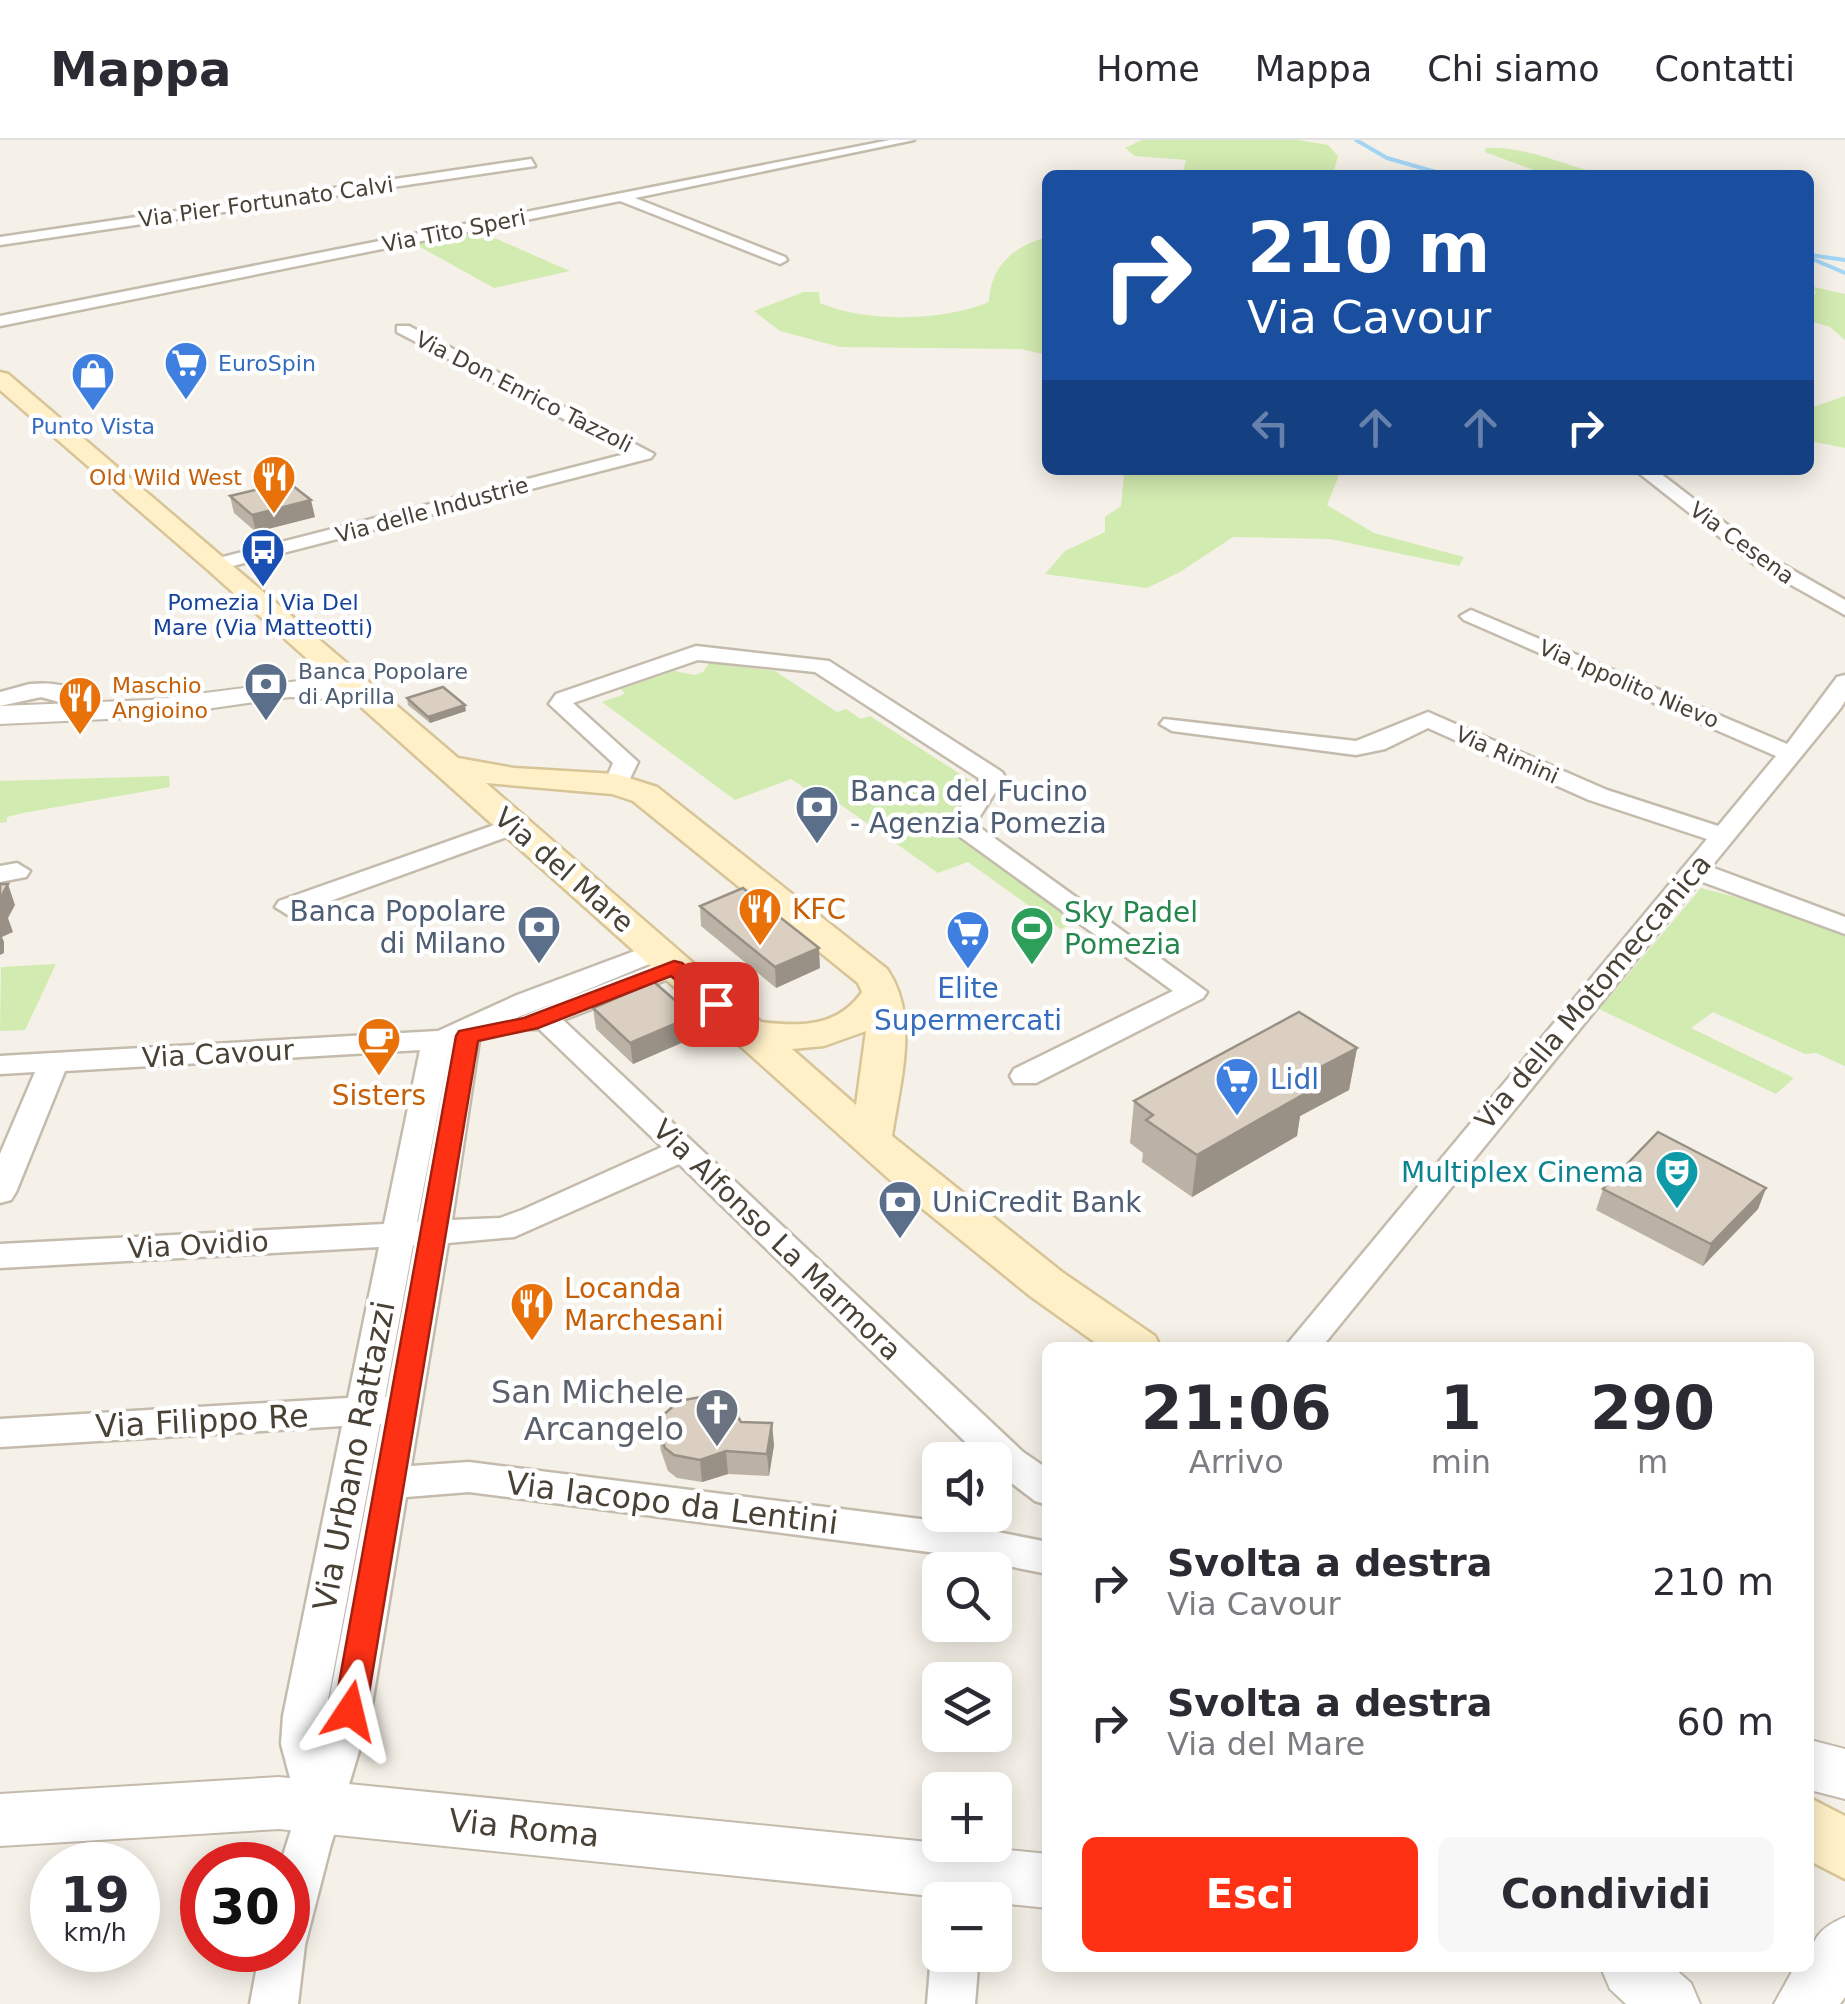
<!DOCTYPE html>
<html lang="it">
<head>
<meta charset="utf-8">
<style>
	:root { --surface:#fff; --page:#f7f7f7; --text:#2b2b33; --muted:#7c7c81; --line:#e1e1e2; --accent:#ff3115 }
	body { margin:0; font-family:"DejaVu Sans",sans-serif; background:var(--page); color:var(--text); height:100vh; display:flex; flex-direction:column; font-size:38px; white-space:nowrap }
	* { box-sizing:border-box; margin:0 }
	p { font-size:32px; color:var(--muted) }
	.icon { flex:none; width:55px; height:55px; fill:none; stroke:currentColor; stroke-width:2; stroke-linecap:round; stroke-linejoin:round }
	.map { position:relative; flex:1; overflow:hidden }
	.details { position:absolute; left:1042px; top:1202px; width:772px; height:630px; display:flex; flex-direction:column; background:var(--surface); border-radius:15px; box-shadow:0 5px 25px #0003 }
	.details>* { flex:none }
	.banner { position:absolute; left:1042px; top:30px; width:772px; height:305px; border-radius:15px; box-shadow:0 5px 25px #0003; background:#1a4fa0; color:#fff; overflow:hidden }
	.controls { position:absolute; left:922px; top:1302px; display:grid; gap:20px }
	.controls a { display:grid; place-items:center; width:90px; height:90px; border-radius:15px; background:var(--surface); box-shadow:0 5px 25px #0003; font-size:50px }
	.speed { position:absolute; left:30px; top:1702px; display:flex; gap:20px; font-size:50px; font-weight:700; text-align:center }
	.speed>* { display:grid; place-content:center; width:130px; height:130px; border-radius:50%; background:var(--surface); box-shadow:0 5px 25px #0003; line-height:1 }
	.speed small { font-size:25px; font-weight:400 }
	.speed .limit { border:15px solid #d22; background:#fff; color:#111 }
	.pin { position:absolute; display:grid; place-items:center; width:85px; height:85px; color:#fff; margin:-42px; border-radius:20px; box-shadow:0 5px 15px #0006 }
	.me { position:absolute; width:110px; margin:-55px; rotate:10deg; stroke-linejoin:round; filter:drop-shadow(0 0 8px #0008) }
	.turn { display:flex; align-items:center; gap:35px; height:210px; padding:0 40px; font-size:45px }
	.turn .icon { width:130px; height:130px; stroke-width:2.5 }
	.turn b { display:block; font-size:70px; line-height:85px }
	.lanes { display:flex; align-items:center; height:95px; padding:0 40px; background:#0003; justify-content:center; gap:50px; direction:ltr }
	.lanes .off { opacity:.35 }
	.eta { display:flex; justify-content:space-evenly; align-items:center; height:170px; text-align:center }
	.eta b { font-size:60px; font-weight:700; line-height:70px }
	.primary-button { display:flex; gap:20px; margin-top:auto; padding:20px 40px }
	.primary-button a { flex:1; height:115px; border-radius:15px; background:var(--accent); color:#fff; font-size:40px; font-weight:700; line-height:115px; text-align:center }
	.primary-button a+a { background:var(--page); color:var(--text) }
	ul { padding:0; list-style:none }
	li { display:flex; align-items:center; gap:30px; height:140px; padding:0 40px }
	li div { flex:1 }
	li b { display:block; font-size:38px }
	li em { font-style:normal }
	header { display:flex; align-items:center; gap:60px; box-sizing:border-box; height:140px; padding:0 50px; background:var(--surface); border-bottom:2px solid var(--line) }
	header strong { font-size:48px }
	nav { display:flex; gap:55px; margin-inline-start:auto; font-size:35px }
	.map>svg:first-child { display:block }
</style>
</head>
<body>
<header>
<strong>Mappa</strong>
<nav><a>Home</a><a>Mappa</a><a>Chi siamo</a><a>Contatti</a></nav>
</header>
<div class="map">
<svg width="1845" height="1864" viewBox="0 0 1845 1864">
	<rect width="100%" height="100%" fill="#f5f1e8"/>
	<!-- green -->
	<g fill="#d2ebb0">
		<polygon points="1142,0 1298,0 1328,5 1338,16 1333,35 1182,35 1186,20 1135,16 1125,8"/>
		<path d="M1486,8c36,-3 81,18 118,27h-57l-62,-23z"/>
		<polygon points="476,91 481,92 570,131 494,148 413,103"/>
		<path d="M1047,97v118l-26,-6 -181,-2 -60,-16 -26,-20 50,-19h15l1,11c46,20 124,18 169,-1 1,-36 25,-56 58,-65z"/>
		<polygon points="1814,147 1845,154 1845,200 1830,187 1810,181 1810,155 1816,154"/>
		<polygon points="1845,256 1845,308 1810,301 1810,268"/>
		<polygon points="1130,330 1341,330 1327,365 1374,393 1464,417 1459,426 1330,399 1233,397 1180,432 1147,448 1045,434 1065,411 1105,392 1105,377 1121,366 1124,335"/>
		<polygon points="709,523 775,531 837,572 846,569 861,579 870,576 974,643 976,651 959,674 942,682 1083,779 1061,789 968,722 938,733 814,646 806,649 791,639 735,660 602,562 625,554 621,549 674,531 695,535 703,532"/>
		<polygon points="169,636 170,647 23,673 7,677 7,682 0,683 0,641"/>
		<polygon points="1701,748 1781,769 1845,796 1845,926 1816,913 1805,914 1713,872 1691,888 1794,938 1776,954 1599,869"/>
		<polygon points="56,824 25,890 0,891 1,827"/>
	</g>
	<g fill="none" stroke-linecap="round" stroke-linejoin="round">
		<!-- stream -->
		<g stroke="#a3d5f4" stroke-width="4">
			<polyline points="1356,0 1387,18 1446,35"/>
			<polyline points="1810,115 1845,120"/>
			<polyline points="1810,118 1845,133"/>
		</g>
		<defs>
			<g id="minor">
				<polygon points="890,0 914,0 635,58 785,117 787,120 780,124 620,61 0,186 0,176"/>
				<polygon points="531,19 535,26 0,105 0,97"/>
				<polygon points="397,186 409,186 654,314 651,318 225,428 211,428 211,420 629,313 397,192"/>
				<polygon points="1635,330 1656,330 1768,416 1845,460 1845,475 1754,424"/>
				<polygon points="1471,470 1787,604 1837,537 1845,535 1845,561 1840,569 1711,727 1845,777 1845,794 1700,741 1321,1208 1284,1208 1707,699 1589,660 1428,588 1385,609 1356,615 1172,591 1160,584 1164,579 1356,601 1428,572 1607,650 1718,686 1776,616 1464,480 1460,476"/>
				<polygon points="696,506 829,521 1002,632 1005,637 975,684 1207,852 1203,858 1036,943 1014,943 1010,936 1014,929 1173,851 952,691 948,686 980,639 815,532 698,520 573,563 638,622 625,649 607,649 604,644 613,623 549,564 556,554"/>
				<path d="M30,544c26,-2 55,1 66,28l-12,7 -8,-2 -6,-12 -29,-8 -41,9v-14z"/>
				<polygon points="514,678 523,681 527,686 523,691 297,773 288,775 275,767 279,761"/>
				<polygon points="17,723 30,731 26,737 0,742 0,726"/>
				<path d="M656,803l10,2 4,6 -4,6 -186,77 -28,186 48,-2 22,-8 140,-63 -123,-118h-21l-5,-6 5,-6 146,-56h20l4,6 -4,6 -121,47 460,432 25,17v36l-13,-4 -38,-29 -2,-12h-11l-305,-296 -165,73 -66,6 -37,223 58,-4 483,61 96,19v32l-96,-19 -483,-63 -63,5 -35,214 -41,137 -25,97 -7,59h-48l10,-54h28v-85h-8l18,-57 -17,-64 2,-28 59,-290 -342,21v-28l348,-21 31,-151 -379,21v-24l384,-20 36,-174 -355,21 -49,121 -5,8 -11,3v-49l35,-82 -35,2v-18l438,-25 79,-36zM450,908l-32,174h-1zM413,1105h1l-28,152h-1zM380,1284h1l-56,299v-7z"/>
				<polygon points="940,1798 940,1815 979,1815 975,1864 927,1864 931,1815"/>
			</g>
			<g id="tertiary">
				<polygon points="314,539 373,547 377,553 373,559 363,561 290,557 150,577 0,584 0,566 150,560"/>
				<polygon points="1810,1600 1845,1609 1845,1659 1810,1650"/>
				<polygon points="279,1637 1048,1714 1048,1768 279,1689 0,1706 0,1654"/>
				<path d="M1845,1777v80l-5,7h-66l20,-36h16c0,-29 9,-40 35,-51z"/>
				<polygon points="1601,1828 1674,1828 1691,1843 1700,1864 1626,1864 1610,1849"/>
			</g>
			<g id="secondary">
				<path d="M0,232l8,2 450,384 56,10 102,6 41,13 230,182c33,48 13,113 5,167l170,136 93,64 6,12h-58l-73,-52 -112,-91 -710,-635 -208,-180zM486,643l126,11 21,7 225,182 4,9c-24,35 -62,35 -101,30zM866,891l-10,74 -64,-56 32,-3z"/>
				<polygon points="1810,1658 1845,1676 1845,1739 1810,1721"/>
			</g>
		</defs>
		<!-- minor casing -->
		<use href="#minor" stroke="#c4bbad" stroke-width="5"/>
		<!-- tertiary casing -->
		<use href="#tertiary" stroke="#c4bbad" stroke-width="4"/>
		<!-- secondary casing -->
		<use href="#secondary" stroke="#d7c497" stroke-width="5"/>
		<!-- minor -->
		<use href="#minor" fill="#fff" fill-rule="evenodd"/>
		<!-- tertiary -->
		<use href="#tertiary" fill="#fff" fill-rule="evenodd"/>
		<!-- secondary -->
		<use href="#secondary" fill="#fff0c8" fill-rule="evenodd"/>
	</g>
	<!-- wall -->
	<g fill="#bbb2a5">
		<polygon points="230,356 315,377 256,392 234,373"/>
		<polygon points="407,558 466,571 430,583 408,565"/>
		<polygon points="700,766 820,828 776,848 701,786"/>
		<polygon points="593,868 695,897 633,924 596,889"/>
		<polygon points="1357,908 1349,950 1300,976 1297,996 1192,1057 1142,1022 1143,1013 1130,1003 1134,961"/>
		<polygon points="1766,1048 1758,1069 1703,1126 1596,1070 1603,1049"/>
		<polygon points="741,1282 774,1305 769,1336 728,1334 702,1342 677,1338 668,1331 661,1311 658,1289"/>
	</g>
	<!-- shaded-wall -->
	<g fill="#999186">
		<polygon points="311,360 315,377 256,392 252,375"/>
		<polygon points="465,565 466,571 430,583 428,577"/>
		<polygon points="8,744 15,765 8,778 13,792 2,797 4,802 4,813 0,815 0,759"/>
		<polygon points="819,808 820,828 776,848 775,827"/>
		<polygon points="693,876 695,897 633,924 630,903"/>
		<polygon points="1357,908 1349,950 1300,976 1297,996 1192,1057 1197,1015 1288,944"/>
		<polygon points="1766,1048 1758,1069 1703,1126 1711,1104"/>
		<polygon points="772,1283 774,1305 769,1336 767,1314"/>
		<polygon points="726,1311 728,1334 702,1342 700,1320"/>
	</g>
	<!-- building -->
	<g fill="#dacfc0" stroke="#999186" stroke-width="2.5">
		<polygon points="288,342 311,360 252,375 230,356"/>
		<polygon points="443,547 465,565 428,577 407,558"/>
		<polygon points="0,744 8,744 0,759"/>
		<polygon points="743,748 819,808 775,827 700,766"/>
		<polygon points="654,842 693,876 630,903 593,868"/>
		<polygon points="1299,872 1357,908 1288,944 1304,954 1197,1015 1146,980 1153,975 1134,961"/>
		<polygon points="1658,992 1766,1048 1711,1104 1603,1049"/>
		<polygon points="706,1256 730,1264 741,1282 772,1283 767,1314 726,1311 700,1320 674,1315 665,1308 658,1289 660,1278 679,1261"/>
	</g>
	<!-- route -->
	<polygon fill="#ff3115" stroke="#a6200e" stroke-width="2.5" points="674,821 682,823 723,859 726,864 723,868 708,868 671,836 538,888 478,901 366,1571 361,1581 350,1585 339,1581 334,1571 456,896 459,891 524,878"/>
	<!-- icons -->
	<defs>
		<symbol id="supermarket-pin" viewBox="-11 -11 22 30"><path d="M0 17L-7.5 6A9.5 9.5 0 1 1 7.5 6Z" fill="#3f7fe0" stroke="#fff"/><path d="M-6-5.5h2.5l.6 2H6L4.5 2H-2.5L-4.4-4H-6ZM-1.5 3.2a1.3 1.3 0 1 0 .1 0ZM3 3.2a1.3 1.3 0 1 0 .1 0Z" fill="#fff"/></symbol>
		<symbol id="shop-pin" viewBox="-11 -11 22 30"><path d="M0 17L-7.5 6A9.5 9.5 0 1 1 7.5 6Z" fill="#3f7fe0" stroke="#fff"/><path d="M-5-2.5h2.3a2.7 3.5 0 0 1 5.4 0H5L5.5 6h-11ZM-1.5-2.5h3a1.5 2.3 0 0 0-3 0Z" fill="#fff"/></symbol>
		<symbol id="restaurant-pin" viewBox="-11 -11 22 30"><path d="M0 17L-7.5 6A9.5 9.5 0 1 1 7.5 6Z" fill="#e8710a" stroke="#fff"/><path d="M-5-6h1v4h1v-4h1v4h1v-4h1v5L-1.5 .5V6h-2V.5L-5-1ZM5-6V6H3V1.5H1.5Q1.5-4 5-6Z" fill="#fff"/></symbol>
		<symbol id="bus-pin" viewBox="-11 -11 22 30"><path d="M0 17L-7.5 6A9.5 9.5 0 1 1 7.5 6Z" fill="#1a4fb4" stroke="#fff"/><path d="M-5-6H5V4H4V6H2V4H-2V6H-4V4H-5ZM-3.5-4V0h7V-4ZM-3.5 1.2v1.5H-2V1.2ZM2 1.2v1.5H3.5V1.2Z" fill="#fff"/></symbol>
		<symbol id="bank-pin" viewBox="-11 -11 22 30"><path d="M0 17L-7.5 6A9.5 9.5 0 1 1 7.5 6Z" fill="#5c6f8a" stroke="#fff"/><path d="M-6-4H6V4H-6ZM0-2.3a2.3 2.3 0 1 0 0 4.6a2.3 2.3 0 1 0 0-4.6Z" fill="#fff"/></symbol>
		<symbol id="stadium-pin" viewBox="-11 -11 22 30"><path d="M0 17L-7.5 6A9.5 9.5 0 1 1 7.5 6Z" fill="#2e9e5b" stroke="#fff"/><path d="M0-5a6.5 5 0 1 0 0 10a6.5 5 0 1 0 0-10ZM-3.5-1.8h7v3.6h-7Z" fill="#fff"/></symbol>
		<symbol id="cafe-pin" viewBox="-11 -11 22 30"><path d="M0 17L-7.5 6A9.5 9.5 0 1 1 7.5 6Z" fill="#e8710a" stroke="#fff"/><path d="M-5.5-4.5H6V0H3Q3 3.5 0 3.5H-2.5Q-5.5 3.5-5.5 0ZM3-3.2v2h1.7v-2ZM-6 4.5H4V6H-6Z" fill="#fff"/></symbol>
		<symbol id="theatre-pin" viewBox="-11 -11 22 30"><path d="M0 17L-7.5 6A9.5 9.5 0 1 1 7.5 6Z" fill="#0f9aa8" stroke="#fff"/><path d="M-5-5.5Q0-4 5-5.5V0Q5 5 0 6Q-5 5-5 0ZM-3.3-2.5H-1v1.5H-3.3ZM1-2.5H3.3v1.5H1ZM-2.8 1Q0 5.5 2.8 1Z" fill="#fff"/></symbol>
		<symbol id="church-pin" viewBox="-11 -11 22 30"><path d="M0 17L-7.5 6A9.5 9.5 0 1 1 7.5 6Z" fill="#6b7280" stroke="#fff"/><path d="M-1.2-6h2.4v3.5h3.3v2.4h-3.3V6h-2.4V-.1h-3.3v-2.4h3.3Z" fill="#fff"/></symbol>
	</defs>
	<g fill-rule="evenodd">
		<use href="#supermarket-pin" x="161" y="198" width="50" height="68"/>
		<use href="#shop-pin" x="68" y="209" width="50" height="68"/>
		<use href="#restaurant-pin" x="249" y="312" width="50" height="68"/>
		<use href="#bus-pin" x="238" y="385" width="50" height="68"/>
		<use href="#bank-pin" x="241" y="519" width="50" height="68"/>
		<use href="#restaurant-pin" x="55" y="533" width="50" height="68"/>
		<use href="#bank-pin" x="792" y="642" width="50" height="68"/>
		<use href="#restaurant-pin" x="735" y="744" width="50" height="68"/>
		<use href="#bank-pin" x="514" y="762" width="50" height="68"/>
		<use href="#stadium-pin" x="1007" y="763" width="50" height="68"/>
		<use href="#supermarket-pin" x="943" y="767" width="50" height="68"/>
		<use href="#cafe-pin" x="354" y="874" width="50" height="68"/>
		<use href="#supermarket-pin" x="1212" y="914" width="50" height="68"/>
		<use href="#theatre-pin" x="1652" y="1007" width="50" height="68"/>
		<use href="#bank-pin" x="875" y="1037" width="50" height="68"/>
		<use href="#restaurant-pin" x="507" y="1139" width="50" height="68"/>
		<use href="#church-pin" x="692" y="1245" width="50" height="68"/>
	</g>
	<g text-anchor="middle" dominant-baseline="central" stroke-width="9" stroke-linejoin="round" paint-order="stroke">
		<!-- far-street labels -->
		<g font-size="22" fill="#494136" stroke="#fff">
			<text transform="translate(266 62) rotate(-8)">Via Pier Fortunato Calvi</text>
			<text transform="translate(454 91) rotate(-11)">Via Tito Speri</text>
			<text transform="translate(524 252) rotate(27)">Via Don Enrico Tazzoli</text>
			<text transform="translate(432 370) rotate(-15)">Via delle Industrie</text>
			<text transform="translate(1742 403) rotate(36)">Via Cesena</text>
			<text transform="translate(1629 544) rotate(23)">Via Ippolito Nievo</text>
			<text transform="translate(1507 615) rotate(24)">Via Rimini</text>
		</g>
		<!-- far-shop labels -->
		<g font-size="22" fill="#366cbe" stroke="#fff" text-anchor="start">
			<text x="218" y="223">EuroSpin</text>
			<text x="93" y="286" text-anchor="middle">Punto Vista</text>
		</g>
		<!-- far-food labels -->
		<g font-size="22" fill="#c56008" stroke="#fff" text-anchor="end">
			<text x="242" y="337">Old Wild West</text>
			<text x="112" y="545" text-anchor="start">Maschio<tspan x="112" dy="25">Angioino</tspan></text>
		</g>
		<!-- far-transit labels -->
		<g font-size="22" fill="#164399" stroke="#fff">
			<text x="263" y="462">Pomezia | Via Del<tspan x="263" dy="25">Mare (Via Matteotti)</tspan></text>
		</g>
		<!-- far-service labels -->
		<g font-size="22" fill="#4e5e75" stroke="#fff" text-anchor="start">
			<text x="298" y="531">Banca Popolare<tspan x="298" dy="25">di Aprilla</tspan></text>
		</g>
		<!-- service labels -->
		<g font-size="28" fill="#4e5e75" stroke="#fff" text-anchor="start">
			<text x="850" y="651">Banca del Fucino<tspan x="850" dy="32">- Agenzia Pomezia</tspan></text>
			<text x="506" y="771" text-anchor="end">Banca Popolare<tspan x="506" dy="32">di Milano</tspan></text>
			<text x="932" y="1062">UniCredit Bank</text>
		</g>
		<!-- street labels -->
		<g font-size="28" fill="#494136" stroke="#fff">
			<text transform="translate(564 730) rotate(41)">Via del Mare</text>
			<text transform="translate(1593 852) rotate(-50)">Via della Motomeccanica</text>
			<text transform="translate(218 914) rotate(-3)">Via Cavour</text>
			<text transform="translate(777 1100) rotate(44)">Via Alfonso La Marmora</text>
			<text transform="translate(198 1105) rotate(-3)">Via Ovidio</text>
		</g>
		<!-- food labels -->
		<g font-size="28" fill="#c56008" stroke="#fff" text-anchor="start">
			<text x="792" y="769">KFC</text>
			<text x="379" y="955" text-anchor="middle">Sisters</text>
			<text x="564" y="1148">Locanda<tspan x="564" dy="32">Marchesani</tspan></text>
		</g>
		<!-- leisure labels -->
		<g font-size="28" fill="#27864d" stroke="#fff" text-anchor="start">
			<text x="1064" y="772">Sky Padel<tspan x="1064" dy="32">Pomezia</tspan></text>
		</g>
		<!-- shop labels -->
		<g font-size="28" fill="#366cbe" stroke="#fff">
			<text x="968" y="848">Elite<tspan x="968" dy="32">Supermercati</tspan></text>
			<text x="1270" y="939" text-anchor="start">Lidl</text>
		</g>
		<!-- culture labels -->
		<g font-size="28" fill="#0d838f" stroke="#fff" text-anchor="end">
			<text x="1644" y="1032">Multiplex Cinema</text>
		</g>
		<!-- near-worship labels -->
		<g font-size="32" fill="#5b616d" stroke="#fff" text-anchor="end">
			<text x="684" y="1252">San Michele<tspan x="684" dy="37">Arcangelo</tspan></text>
		</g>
		<!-- near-street labels -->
		<g font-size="32" fill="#494136" stroke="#fff">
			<text transform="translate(202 1281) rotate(-3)">Via Filippo Re</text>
			<text transform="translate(354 1316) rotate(-79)">Via Urbano Rattazzi</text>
			<text transform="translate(672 1363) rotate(7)">Via Iacopo da Lentini</text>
			<text transform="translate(524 1688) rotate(6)">Via Roma</text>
		</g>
	</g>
</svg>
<div class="controls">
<a><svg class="icon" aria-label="sound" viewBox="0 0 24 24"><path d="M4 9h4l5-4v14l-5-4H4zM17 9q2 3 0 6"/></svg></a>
<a><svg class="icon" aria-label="search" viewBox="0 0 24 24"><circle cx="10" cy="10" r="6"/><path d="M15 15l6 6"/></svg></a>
<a><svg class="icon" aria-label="layers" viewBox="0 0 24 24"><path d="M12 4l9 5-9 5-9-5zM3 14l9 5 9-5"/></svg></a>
<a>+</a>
<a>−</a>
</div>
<div class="speed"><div>19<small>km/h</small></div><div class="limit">30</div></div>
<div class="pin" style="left:716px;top:864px;background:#d93025"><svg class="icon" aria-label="arrive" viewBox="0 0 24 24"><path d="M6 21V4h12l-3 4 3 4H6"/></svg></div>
<svg class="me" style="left:350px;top:1571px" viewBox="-20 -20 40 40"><path d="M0-17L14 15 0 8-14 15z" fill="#ff3115" stroke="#fff" stroke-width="4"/></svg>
<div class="banner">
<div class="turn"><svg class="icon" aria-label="right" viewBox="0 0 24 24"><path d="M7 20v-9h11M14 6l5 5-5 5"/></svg><div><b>210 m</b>Via Cavour</div></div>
<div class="lanes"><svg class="icon off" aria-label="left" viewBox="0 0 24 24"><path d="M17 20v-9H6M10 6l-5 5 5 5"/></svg><svg class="icon off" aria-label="ahead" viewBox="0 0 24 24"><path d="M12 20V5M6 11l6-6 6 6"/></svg><svg class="icon off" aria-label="ahead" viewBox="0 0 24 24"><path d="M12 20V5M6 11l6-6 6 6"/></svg><svg class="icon" aria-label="right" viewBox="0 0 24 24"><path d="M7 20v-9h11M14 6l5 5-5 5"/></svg></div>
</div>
<section class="details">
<div class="eta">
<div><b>21:06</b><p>Arrivo</p></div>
<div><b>1</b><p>min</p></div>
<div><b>290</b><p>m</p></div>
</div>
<ul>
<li><svg class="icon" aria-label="right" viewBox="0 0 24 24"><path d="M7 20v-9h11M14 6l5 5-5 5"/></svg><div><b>Svolta a destra</b><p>Via Cavour</p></div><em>210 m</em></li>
<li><svg class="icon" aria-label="right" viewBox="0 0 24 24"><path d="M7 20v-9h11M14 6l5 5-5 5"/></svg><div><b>Svolta a destra</b><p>Via del Mare</p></div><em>60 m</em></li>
</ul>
<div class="primary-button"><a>Esci</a><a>Condividi</a></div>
</section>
</div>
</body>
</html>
